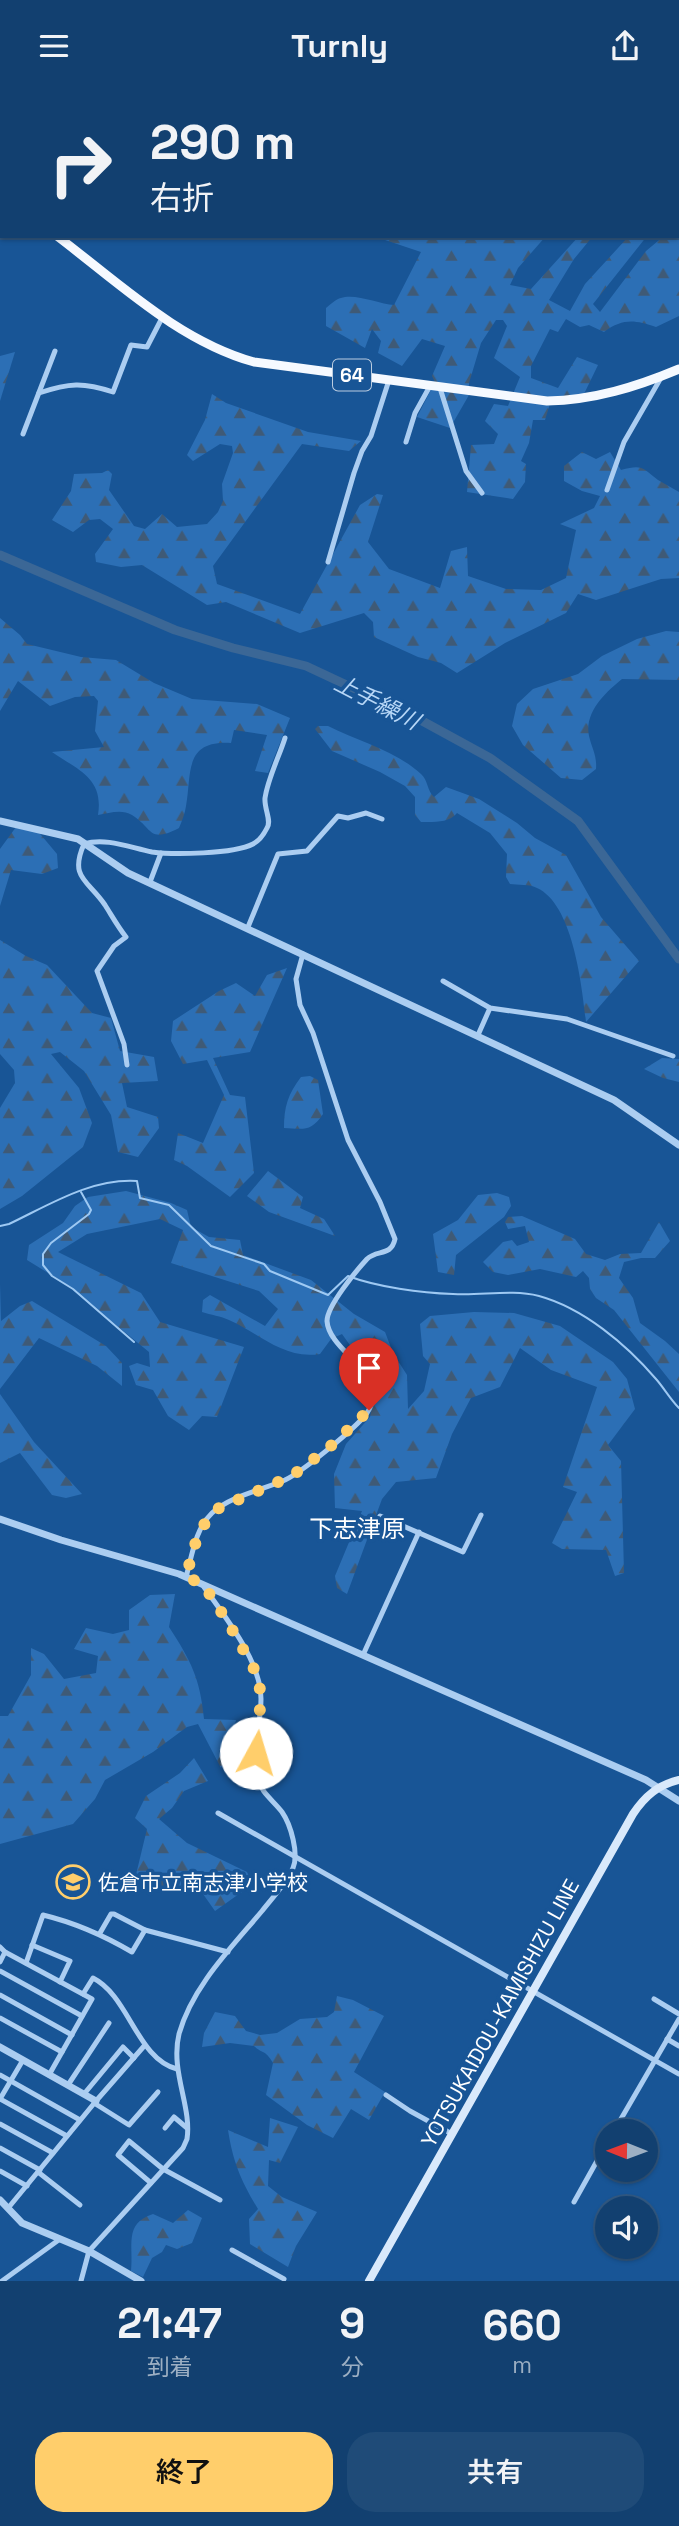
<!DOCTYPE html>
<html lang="ja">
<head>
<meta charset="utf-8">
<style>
	:root { --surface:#124070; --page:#1f4b78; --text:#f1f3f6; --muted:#9cafc3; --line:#315983; --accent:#ffce6b }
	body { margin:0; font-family:"Space Grotesk","Noto Sans JP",sans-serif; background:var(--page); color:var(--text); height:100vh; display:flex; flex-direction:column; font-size:26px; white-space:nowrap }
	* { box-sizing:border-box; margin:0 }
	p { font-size:23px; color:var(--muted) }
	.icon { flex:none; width:38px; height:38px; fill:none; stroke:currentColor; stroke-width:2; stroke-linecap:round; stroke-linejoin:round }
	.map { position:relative; height:2190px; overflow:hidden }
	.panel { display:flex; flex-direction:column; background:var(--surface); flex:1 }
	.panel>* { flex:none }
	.top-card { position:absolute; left:0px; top:0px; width:679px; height:147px; box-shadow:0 2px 5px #0004,0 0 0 2px var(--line); background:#124070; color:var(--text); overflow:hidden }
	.needle { width:46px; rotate:271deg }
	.buttons { position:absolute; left:595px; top:2028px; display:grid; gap:14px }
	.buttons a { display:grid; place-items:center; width:63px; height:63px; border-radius:50%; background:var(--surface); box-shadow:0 2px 5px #0004,0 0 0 2px var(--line); font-size:35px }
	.pin { position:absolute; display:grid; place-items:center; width:60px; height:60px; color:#fff; margin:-72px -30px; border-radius:50% 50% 50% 0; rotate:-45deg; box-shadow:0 0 7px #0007 }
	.pin .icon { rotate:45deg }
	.me { position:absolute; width:77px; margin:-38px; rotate:6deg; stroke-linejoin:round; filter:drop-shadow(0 0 5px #0008) }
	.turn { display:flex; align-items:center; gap:24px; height:147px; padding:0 35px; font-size:32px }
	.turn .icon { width:91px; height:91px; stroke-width:2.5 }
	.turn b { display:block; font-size:49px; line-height:60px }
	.eta { display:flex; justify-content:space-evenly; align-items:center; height:119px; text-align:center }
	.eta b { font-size:42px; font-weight:600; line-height:49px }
	.button { display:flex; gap:14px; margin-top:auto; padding:14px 35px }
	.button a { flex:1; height:80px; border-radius:28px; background:var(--accent); color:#111; font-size:28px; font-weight:600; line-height:80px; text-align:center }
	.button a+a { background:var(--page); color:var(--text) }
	header { display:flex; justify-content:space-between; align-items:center; height:91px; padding:0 35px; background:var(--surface); font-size:32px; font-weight:600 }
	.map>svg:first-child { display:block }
</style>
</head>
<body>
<header><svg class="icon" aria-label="menu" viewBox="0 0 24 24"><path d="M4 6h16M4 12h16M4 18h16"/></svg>Turnly<svg class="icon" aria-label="share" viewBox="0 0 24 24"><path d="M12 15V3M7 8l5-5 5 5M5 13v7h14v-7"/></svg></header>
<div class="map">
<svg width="679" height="2190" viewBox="0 0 679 2190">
	<defs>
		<pattern id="forest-firs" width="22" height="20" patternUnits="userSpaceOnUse" patternTransform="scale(1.75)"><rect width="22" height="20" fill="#2c6fb5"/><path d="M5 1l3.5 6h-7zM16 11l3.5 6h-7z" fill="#3f5a76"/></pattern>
	</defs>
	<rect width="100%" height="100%" fill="#185596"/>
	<!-- forest -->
	<g fill="url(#forest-firs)">
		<path d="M679,134v91l-23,11c-21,-7 -33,-9 -52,5l-15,-7 -9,2 -14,-8 -8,13 -8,-3 -19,37v12l27,10 19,-31 21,8 -15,31 -31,1 -7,23h-12l-4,23 -8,18 5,3 -1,18 -12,17 -46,-7 4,-47 23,-1 4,-10 -13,-13 9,-17 14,2 12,-29 -26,-19 13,-32 -4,-6h-7l-15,23 -12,40v12l-19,33 -33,-11 18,-35 -3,-6 13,-30 -23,-7 -20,27 -24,-13 3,-12 -9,-12 -7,19 -39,-22v-18c4,-3 10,-9 15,-10 14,-5 38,6 53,7l27,-53 -48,-16h173l-28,32 -8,17 21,4 48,-53h14l-19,23 -25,41 21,11 15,-27 44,-48h18l-54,68 7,8 46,-61 18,-15h13z"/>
		<polygon points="15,261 0,310 0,265"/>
		<path d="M212,303l14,9 82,29 53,9 -12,10 -47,-7 -89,122 4,18 83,30 60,-109 17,-11 6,1 -15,47 21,27 51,19 11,-37 16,-4 1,29 38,13 35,1 25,-12 10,-48 -16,-6 34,-16 6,-12 -18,-5 -18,-10v-15l18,-14 14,7 14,-7 11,18c22,-6 21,-2 37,10 7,4 14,8 21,12v86l-18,1 -65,21 -18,-6 -12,19 -61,30 -48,30 -16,-10 -23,-6 -44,-20 -1,-15 -9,-9 -64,20 -74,-31 -19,3 -65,-40 -21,2 -25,-5 -1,-8 18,-25 -13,-10 -11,1 -16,12 -21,-12 19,-29 3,-17 28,-1 6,-3 4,4 -3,16 25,36 11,3 17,-15 15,13 30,-3 11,-12 5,-11 -1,-17 11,-31 -1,-7 -12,-2 -27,17 -6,-6 18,-35z"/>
		<path d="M0,527l20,17 7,9 54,13 35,3 38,23 38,16 65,5 33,14 -22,55 -13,-2 12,-36 -33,-5 -3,13c-48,-3 -39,31 -45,63 -1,7 -4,15 -7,22 -31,16 -26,0 -47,-13 -10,-6 -23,-2 -34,0 6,-37 -20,-45 -46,-63l52,-5 -9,-16 3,-30 -4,-5 -19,1 -25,9 -32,-25 -18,30z"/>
		<path d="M666,540l13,1v48l-57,-1c-16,13 -38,33 -33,57 3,13 8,19 7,33l-14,11 -21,-2 -38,-33 -11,-19 5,-22 16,-15 45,-15 24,-18 35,-17z"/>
		<path d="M318,635h10c31,16 67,24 93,48 7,6 6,17 13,23l12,-10 33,12 38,24 18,15 31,17 35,62 38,44 -53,61c-4,-36 -13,-118 -49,-134 -7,-4 -19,-3 -27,-4l-4,-7 1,-23 -17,-21 -33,-20c-8,10 -23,9 -36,9l-6,-7v-18l-10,-11 -25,-14 -48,-21 -17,-22z"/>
		<polygon points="16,736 36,738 57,763 58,777 42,783 11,779 0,815 0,758"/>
		<polygon points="0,849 26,865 47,874 92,922 111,927 120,960 154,966 158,990 122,992 127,1016 158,1026 159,1037 138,1066 118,1061 111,1024 84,980 60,961 51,963 79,997 92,1032 83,1056 22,1105 0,1118 0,1017 15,992 14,979 0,963"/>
		<polygon points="287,877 250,961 213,967 230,1004 245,1006 254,1082 230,1106 187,1075 174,1069 178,1042 203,1052 224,1004 207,969 183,973 171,950 173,930 219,900 236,892 255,905 267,884"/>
		<polygon points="662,967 679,968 679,991 663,987 644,978"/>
		<path d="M310,985l8,4 5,34c-12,18 -19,15 -39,14 0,-21 4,-34 17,-51z"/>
		<polygon points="268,1080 303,1106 300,1117 324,1128 335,1145 269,1121 247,1105"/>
		<path d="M126,1100l45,12 16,7 4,17 18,10 31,3 3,15 68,25 43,34 31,18 8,21 14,22 1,34 16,-18 6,-27 -7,-8 -3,-32 10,-8 44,-4 40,1 46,13 53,36 14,17 8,30 -27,36 13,16 3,112 -9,3 -9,-26 -44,-1 -10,-6 25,-51 -14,-5 34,-100 -46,-17 -31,-22 -20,39 -29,11 -19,36 -16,44 -40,4 -14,17 -35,95 -10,-6 -2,-12 27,-65 -27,-3 -1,-34 12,-30 24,-27 7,-34 -35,-49 -11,5 -11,15c-36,6 -61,-21 -91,-34 -8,-4 -18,-5 -27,-8l1,-12 7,-5 55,31 13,-17 -19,-18 -88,-28 12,-33 -23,-11 -73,15 -29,18 83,41 19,29 84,25 -27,70 -15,-1 -13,14 -21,-14 -15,-26 -17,-5 -7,-19 8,-3 13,4 -1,-15 -83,-68 -39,-24 2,-15 34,-22 12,-17 13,-9z"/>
		<polygon points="497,1102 509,1106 511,1115 504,1126 456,1164 454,1184 438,1181 433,1143 458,1129 478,1104"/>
		<polygon points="522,1125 575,1148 586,1163 605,1169 620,1163 641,1162 659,1131 670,1150 655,1167 641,1167 624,1171 619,1187 633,1207 640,1232 665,1250 679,1263 679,1301 614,1219 596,1207 590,1198 589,1187 583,1180 576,1186 540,1178 508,1184 493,1181 483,1171 503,1151 512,1149 517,1155 529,1151 525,1135 508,1138 505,1131 508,1126"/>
		<polygon points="0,1193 1,1230 20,1215 32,1210 106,1255 122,1272 122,1295 97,1275 39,1247 0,1298"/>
		<polygon points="0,1303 34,1351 82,1403 66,1407 52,1404 20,1362 0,1372"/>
		<path d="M175,1503l-6,33c22,34 31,51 35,92l32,1 -7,29 -8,19 -23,-44 -11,3 -34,25 -48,28 -10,19 -22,25 -73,20v-128h8l23,-41v-27l13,6 20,25 32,-6 2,-17 -24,-7 12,-21 27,6 16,-4v-20l21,-15z"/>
		<polygon points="194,1667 208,1690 184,1700 172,1717 159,1728 187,1752 247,1781 253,1793 215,1820 196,1793 170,1801 154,1791 134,1792 147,1738 135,1727 146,1705 180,1682"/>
		<path d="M337,1905l16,4 31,16 -30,56 31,20 -16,28 -18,-11 -18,29 -26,-13 -41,-30 7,-32c-8,-14 -11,-9 -19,-17l-24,-3 -28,4 2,-14 11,-21 20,4 11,15 14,4 17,-2 23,-14 27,-2 7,-5z"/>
		<path d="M270,2027l28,9 -18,36 -11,-3 -1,26 14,11 35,15 -21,34 -8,21 -38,-23 -1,-25 9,-10c-17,-28 -25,-47 -30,-79l40,17z"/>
		<path d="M188,2119l14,8 -10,25 -15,6 -11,-4 -4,7 -10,6 -9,19 -12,-6c3,-25 -8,-47 22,-57l20,9z"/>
	</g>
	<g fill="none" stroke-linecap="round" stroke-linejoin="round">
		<!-- stream -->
		<g stroke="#9ec9f3" stroke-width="2">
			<polyline points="81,1101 91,1119 89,1123 51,1152 43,1163 43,1174 52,1185 73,1198 134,1251"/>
			<path d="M0,1135l9,-2c40,-19 82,-46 128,-43l3,17 29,7 42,41 53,18 6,7 58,24 20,-19c29,11 73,17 105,18 28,2 58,-5 86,2 44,12 87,48 117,83 8,9 14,20 23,29"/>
		</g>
		<!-- river -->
		<polyline stroke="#3b6796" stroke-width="9" points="0,464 175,539 233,557 306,575 415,626 490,667 578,730 679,868"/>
		<!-- minor -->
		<g stroke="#abcdf1" stroke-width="5">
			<polyline points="472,0 476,2"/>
			<polyline points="539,0 544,2"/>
			<polyline points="592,0 592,2"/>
			<polyline points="619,0 620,2"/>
			<polyline points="488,2 489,0"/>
			<polyline points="517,2 517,0"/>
			<polyline points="677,16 679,21"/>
			<polyline points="677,117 679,116"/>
			<polyline points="440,297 466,380 482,402"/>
			<path d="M39,302c30,-10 44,-11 74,-1l18,-47 16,2 16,-31"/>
			<polyline points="23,343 55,260"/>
			<polyline points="406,351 415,322 430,295"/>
			<polyline points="607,399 624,351 662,285"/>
			<polyline points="328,471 354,382 362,360 371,345 389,289"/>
			<polyline points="150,791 161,762"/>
			<polyline points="248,836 278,763 307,760 338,725 348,727 366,722 382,728"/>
			<polyline points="443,890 490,917 567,928 673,965"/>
			<polyline points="478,944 490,917"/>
			<path d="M127,974l-3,-21 -27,-73 17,-25 12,-9c-8,-10 -14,-21 -21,-32 -17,-25 -36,-27 -21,-61 22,-7 47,4 68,8 21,3 82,2 101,-8 6,-3 11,-10 14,-16 5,-7 -3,-19 -2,-30 3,-20 14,-41 20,-60"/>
			<polyline points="380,1425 463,1461 481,1424"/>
			<path d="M186,1486c6,-21 9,-48 26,-64 18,-17 50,-23 73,-33 17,-8 71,-52 82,-67 25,-39 -38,-60 -40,-92 0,-15 29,-50 40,-62 10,-10 24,-2 28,-20l-15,-37 -32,-62 -35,-107 -13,-28 -4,-26 7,-25"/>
			<polyline points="363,1564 419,1441"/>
			<polyline points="218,1722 679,1983"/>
			<polyline points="100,1842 111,1823 114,1823 145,1839 228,1861"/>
			<polyline points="32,1854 70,1870 60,1891"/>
			<polyline points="0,1856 5,1861 92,1908 49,1984"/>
			<polyline points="0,1871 5,1861"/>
			<path d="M26,1872l17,-48c33,8 60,20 89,37l13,-22"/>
			<polyline points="0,1880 82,1925"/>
			<path d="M83,1903l10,-16c36,18 44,81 84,91"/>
			<polyline points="0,1904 72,1944"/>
			<polyline points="654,1908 679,1923"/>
			<polyline points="0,1927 62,1961"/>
			<polyline points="667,1948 679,1955"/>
			<polyline points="0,1984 80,2029"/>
			<polyline points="68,1994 109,1932"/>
			<polyline points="84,2003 123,1956 134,1967"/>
			<polyline points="386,2004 410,2020 452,2043"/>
			<polyline points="0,2008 67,2045"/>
			<polyline points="0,2008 23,1969"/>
			<polyline points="94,2012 129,2034 158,2001"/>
			<polyline points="0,2033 53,2062"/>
			<polyline points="165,2037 174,2026 187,2037"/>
			<polyline points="614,2040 679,1928"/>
			<polyline points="0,2057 40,2079"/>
			<polyline points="0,2080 27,2095"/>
			<polyline points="38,2081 80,2114"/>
			<polyline points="151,2092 118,2064 129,2050 163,2078 220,2109"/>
			<polyline points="574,2111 607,2052"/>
			<polyline points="9,2116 96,2010 145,1954"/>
			<polyline points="232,2159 284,2188"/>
			<polyline points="2,2190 60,2148"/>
			<path d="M81,2190l8,-30 94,-103 4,-9c5,-32 -17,-68 -8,-105 13,-47 52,-86 83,-123 10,-13 24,-27 31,-43 6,-14 -2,-43 -11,-56 -8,-11 -21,-19 -24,-33 -7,-24 3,-55 3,-80 0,-38 -36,-82 -57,-112"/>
		</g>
		<!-- tertiary -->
		<g stroke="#abcdf1" stroke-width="7">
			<polyline points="650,0 650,2"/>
			<polyline points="667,2 672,0"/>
			<polyline points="677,74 679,78"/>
			<polyline points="0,730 78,748 128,782 614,1009 679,1054"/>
			<polyline points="0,1428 61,1449 179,1483 646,1689 679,1710"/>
			<polyline points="0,1956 96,2010"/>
			<polyline points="0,2109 22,2132 89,2160 141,2190"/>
		</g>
		<!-- secondary -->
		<path stroke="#d9e9fb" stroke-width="8" d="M369,2190l264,-467c12,-18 25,-29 46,-34"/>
		<!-- primary -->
		<g stroke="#f5f9ff" stroke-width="9">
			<polyline points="0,102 2,103"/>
			<path d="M57,145c62,47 122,105 197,126l293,39c47,-1 89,-14 132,-32"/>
		</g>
	</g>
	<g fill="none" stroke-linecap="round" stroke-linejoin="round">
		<!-- route -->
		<path stroke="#ffce6b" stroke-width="12" stroke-dasharray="0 21.6" d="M256,1662l5,-56 -3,-21 -29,-52 -26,-40 -17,-7c7,-25 11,-52 33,-69l73,-32 40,-31 37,-35"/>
	</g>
	<!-- icons -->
	<defs>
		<symbol id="school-ring" viewBox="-11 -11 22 22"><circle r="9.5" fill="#185596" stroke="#ffce6b" stroke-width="1.5"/><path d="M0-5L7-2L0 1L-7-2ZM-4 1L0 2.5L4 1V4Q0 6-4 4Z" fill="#ffce6b"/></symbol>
	</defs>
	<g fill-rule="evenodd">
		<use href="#school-ring" x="54" y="1772" width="38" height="38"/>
	</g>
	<g text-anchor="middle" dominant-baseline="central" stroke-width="7" stroke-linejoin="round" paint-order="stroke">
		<!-- shield labels -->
		<rect fill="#185596" stroke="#bacce0" stroke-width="2" x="333" y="268.5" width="38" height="31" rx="5"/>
		<g font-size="19" font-weight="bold" fill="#fff">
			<text x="352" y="284">64</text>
		</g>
		<!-- poi labels -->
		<g font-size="21" fill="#fff" stroke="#185596" text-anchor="start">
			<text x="98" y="1791">佐倉市立南志津小学校</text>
		</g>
		<!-- street labels -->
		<g font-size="21" fill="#fff" stroke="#185596">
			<text transform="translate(500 1922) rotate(-61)">YOTSUKAIDOU-KAMISHIZU LINE</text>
		</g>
		<!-- water labels -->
		<g font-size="23" font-style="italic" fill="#b7d7f7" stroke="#185596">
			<text transform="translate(377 611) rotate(27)">上手繰川</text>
		</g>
		<!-- quarter labels -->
		<g font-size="24" fill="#fff" stroke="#185596">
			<text x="357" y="1437">下志津原</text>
		</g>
	</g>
</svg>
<div class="buttons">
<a><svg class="needle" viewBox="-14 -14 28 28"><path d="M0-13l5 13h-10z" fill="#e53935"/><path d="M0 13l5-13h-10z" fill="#9cafc3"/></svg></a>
<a><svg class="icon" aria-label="sound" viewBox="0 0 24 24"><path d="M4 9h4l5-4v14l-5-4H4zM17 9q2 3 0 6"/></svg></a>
</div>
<div class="pin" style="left:369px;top:1319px;background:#d93025"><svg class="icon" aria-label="arrive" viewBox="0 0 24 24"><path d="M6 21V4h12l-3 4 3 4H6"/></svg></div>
<svg class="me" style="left:256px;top:1662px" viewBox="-20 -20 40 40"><circle r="19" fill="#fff"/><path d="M0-13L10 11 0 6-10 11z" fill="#ffce6b"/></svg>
<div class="top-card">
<div class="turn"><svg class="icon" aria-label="right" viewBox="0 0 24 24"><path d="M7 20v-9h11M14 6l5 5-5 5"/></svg><div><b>290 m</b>右折</div></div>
</div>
</div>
<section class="panel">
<div class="eta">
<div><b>21:47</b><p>到着</p></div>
<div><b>9</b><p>分</p></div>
<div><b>660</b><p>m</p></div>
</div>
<div class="button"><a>終了</a><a>共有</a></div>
</section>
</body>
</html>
